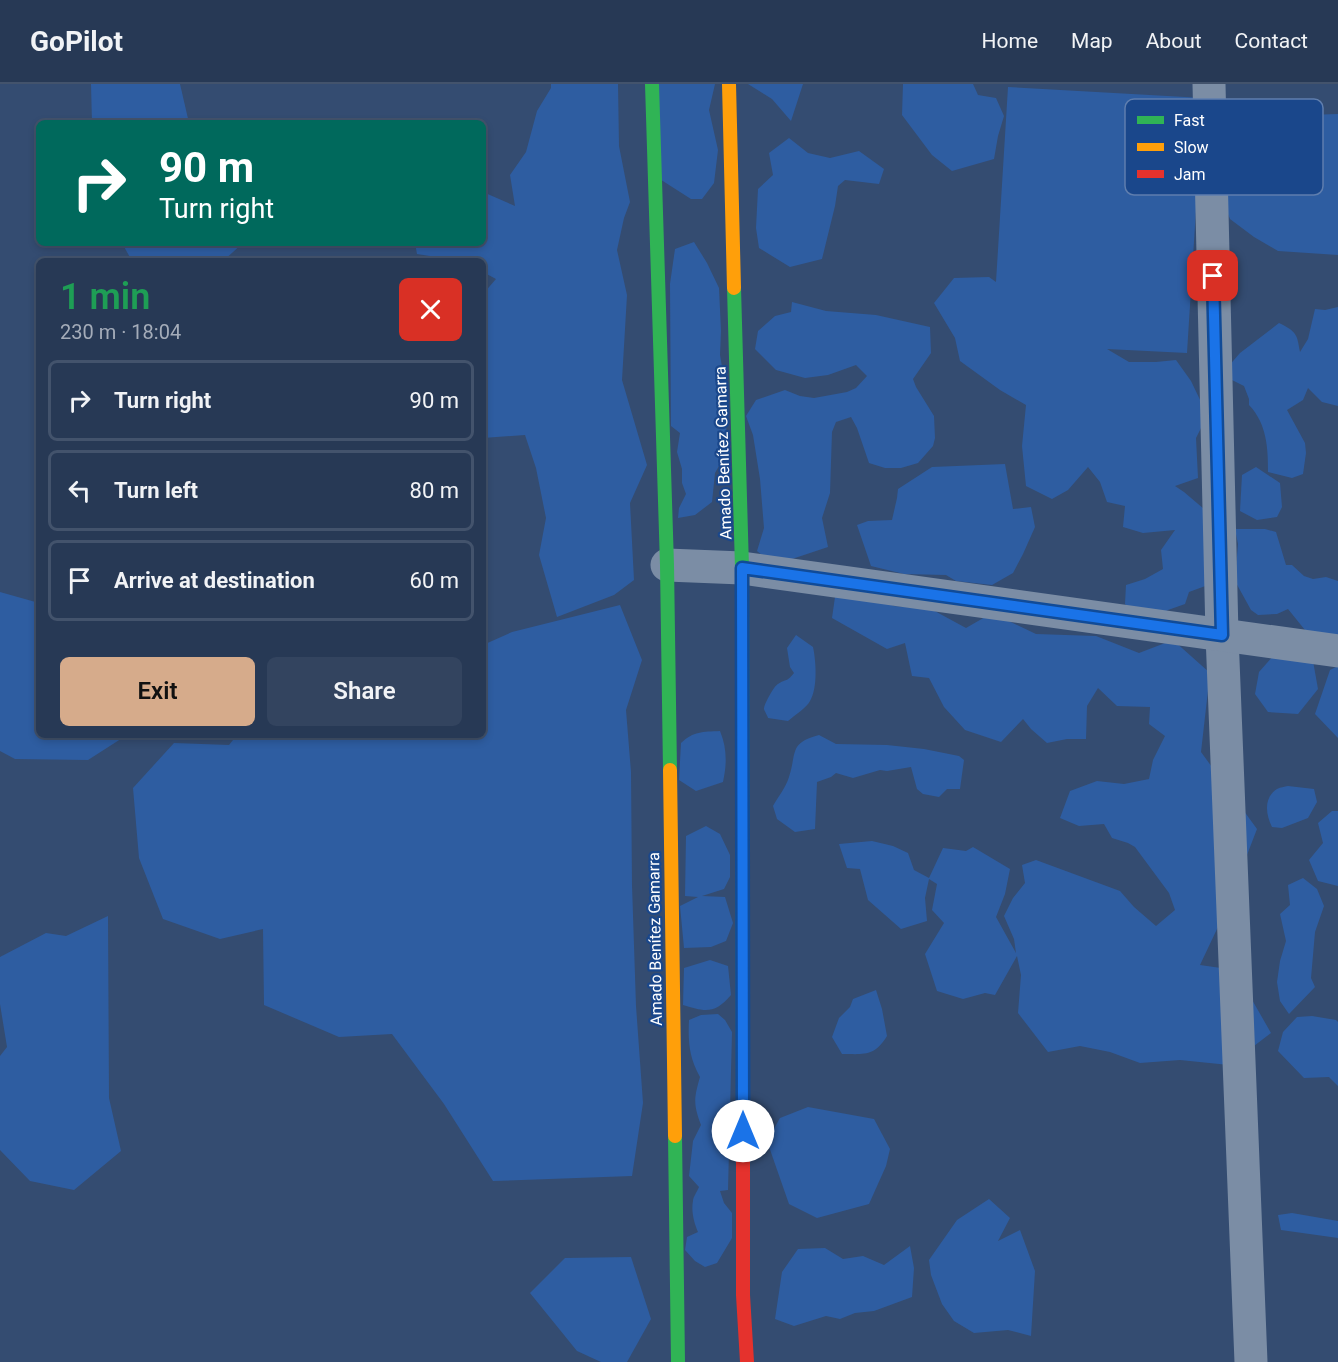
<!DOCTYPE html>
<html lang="en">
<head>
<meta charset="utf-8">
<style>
	:root { --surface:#273955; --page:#33445f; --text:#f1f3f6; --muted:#a4acb9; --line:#43536c; --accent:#d6ab8b }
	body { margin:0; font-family:Roboto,sans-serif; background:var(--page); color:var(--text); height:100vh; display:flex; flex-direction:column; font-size:22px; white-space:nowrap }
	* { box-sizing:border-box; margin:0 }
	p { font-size:20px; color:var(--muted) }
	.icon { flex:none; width:33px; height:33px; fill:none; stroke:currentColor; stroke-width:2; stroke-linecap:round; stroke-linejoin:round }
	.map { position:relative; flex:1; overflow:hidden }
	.drawer { position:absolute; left:36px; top:174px; width:450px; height:480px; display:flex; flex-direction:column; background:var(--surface); border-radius:9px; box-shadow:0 3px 9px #0003,0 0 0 2px var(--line) }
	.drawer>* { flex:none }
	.hud { position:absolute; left:36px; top:36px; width:450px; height:126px; border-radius:9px; box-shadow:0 3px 9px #0003,0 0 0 2px var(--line); background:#00695c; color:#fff; overflow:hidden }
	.pin { position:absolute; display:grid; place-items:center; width:51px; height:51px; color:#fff; margin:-26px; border-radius:12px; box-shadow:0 3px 9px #0006 }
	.me { position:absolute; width:66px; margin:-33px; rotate:0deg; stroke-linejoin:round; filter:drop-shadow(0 0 4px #0008) }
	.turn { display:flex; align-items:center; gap:21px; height:126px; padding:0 24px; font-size:27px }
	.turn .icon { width:78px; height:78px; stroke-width:2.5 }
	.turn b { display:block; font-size:42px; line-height:51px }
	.round { display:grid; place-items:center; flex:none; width:63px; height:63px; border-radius:9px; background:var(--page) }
	.summary { display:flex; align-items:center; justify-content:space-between; height:102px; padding:0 24px }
	h1 { font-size:36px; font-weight:600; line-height:45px; color:#1e9e55 }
	.primary-button { display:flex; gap:12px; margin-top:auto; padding:12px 24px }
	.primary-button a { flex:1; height:69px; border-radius:9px; background:var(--accent); color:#111; font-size:24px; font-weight:600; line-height:69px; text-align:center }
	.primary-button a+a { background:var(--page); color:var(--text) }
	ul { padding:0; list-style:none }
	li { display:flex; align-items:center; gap:18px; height:81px; margin:0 12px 9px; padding:0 12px; border:3px solid var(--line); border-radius:9px }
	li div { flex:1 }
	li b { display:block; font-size:22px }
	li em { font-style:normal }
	header { display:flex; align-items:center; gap:36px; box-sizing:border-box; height:84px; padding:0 30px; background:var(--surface); border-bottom:2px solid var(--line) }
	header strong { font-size:28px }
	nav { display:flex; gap:33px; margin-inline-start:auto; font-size:21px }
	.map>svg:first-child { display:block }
</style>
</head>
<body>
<header>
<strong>GoPilot</strong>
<nav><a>Home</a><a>Map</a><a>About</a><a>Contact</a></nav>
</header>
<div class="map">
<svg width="1338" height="1278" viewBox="0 0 1338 1278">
	<rect width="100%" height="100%" fill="#344c71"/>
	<!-- green -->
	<g fill="#2e5da1">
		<polygon points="91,0 180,0 189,39 92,39"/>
		<polygon points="551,0 618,0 619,62 630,118 624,134 617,166 627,211 622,296 647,381 630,419 634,496 614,511 557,533 539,471 546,434 536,384 525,351 483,354 483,210 496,195 483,188 483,177 462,177 417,170 415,159 483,159 483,108 515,122 510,91 526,68 537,27 551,4"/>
		<polygon points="653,0 715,0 709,26 718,66 714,99 702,115 691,115 655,92"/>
		<polygon points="748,0 803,0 791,37 772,15"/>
		<polygon points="903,0 973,0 978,11 996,14 1004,32 998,52 994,75 952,87 932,71 902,31"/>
		<polygon points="1008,3 1203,14 1187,269 1107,265 1129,278 1156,278 1176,276 1191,297 1203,322 1202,342 1196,354 1198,394 1175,402 1184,408 1204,425 1208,501 1189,508 1185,520 1168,526 1145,540 1125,520 1126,501 1145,495 1163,485 1161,466 1175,446 1143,449 1123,443 1125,422 1107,418 1100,398 1088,383 1068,406 1052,415 1026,402 1022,362 1026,321 1000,306 960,277 955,254 934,219 954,194 989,193 996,198"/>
		<polygon points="1338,30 1338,171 1278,167 1254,153 1230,135 1220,110 1239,81 1274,78 1276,60 1308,31"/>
		<polygon points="789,54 808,69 830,74 859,67 884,85 879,100 845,96 838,102 835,122 822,175 790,183 759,164 756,144 758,105 773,91 769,69"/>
		<polygon points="694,158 707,179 719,204 721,247 720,271 725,300 727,368 715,389 712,418 695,431 678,434 679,424 686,410 682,399 682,385 677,368 680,349 671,342 670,200 675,165"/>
		<polygon points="122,159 243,159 223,177 132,177"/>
		<polygon points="792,218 826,227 876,231 930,243 931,269 913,295 916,303 934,332 935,354 933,362 918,379 901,384 885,384 869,379 857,344 851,333 836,338 832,348 830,409 822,434 828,463 774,481 757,467 764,444 760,395 753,351 746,332 756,316 785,306 800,312 814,314 847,308 856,304 867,292 856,281 828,291 805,294 776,286 755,265 758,247 775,232 791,228"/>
		<path d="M1338,223v99l-16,-4 -14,-14 -5,12 -16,10 18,33 1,10 -3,21 -11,4 -24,-6c0,-24 -1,-48 -19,-67v-6l-5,-13 -14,-7 -3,-11 13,-15 39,-30c18,9 18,11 21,29l8,-13 7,-30 10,1z"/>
		<polygon points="1005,380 1013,425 1031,423 1035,443 1023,470 1013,489 992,501 956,497 946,491 904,490 871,482 857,441 868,437 892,436 897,414 898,405 932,383"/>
		<polygon points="1256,383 1280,399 1282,423 1277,433 1257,436 1240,427 1242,391"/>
		<polygon points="1235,445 1265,445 1276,448 1286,481 1292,481 1304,492 1313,495 1326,493 1338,497 1338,560 1309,551 1288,525 1277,530 1258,531 1251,526 1235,497 1238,460"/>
		<polygon points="0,508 39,519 39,651 127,651 88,676 15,675 0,667"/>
		<polygon points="864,508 894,522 931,525 966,544 992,529 1036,550 1096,552 1139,569 1173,556 1210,589 1201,668 1257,745 1225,828 1200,881 1235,886 1271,949 1229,981 1180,976 1140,979 1110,968 1080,962 1048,968 1018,929 1021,891 1017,872 995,911 985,909 963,915 937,907 925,870 944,839 932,826 937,800 929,795 925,814 927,837 901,845 868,816 860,785 847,784 839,760 872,757 893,762 908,769 914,786 929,794 943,764 966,767 973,763 1010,785 1005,810 996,833 1016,869 1014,855 1004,832 1013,814 1025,799 1022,781 1036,776 1120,807 1134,823 1156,842 1175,826 1169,809 1135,763 1128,759 1112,754 1104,740 1079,742 1060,734 1070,707 1097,697 1124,700 1149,695 1153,676 1165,652 1149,640 1150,623 1117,622 1098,604 1087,622 1086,655 1067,655 1047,659 1031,645 1023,635 1001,658 965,646 944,623 929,594 912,592 905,559 887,565 832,534 835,513"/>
		<polygon points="620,521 642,576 626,626 631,688 632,801 636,922 643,1019 632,1092 493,1097 444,1020 392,950 339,953 264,921 263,845 220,855 163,835 139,774 133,704 174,659 229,661 237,651 483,651 483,561 512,548"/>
		<path d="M796,551l17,12c3,14 5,41 -3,54 -3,6 -16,15 -22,20l-20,-3c0,-1 -4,-8 -4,-9 0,-5 10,-23 14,-25 9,-6 8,-1 16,-11l-4,-6 -3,-19z"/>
		<polygon points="1273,572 1313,577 1318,605 1298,630 1268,628 1255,610 1259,588"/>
		<polygon points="1338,582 1338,654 1315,630 1330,586"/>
		<path d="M720,647c7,17 7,33 3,51l-27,9 -17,-11 2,-37c13,-12 21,-11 39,-12z"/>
		<path d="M819,651l17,9 51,1 37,4 35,7 5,4 -4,29h-13l-8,8 -16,-3 -6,-5 -6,-22 -24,4 -7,-1 -27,8 -17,-5 -5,4 -14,5 -2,47 -20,3 -18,-13 -4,-13c5,-9 13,-19 16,-29 8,-25 0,-34 30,-42z"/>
		<path d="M1288,702l26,3 3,13 -9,16 -26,10 -10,-1c-6,-12 -9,-29 5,-38 4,-2 7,-2 11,-3z"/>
		<polygon points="1332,727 1338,727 1338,802 1318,797 1309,776 1323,759 1318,739"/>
		<polygon points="706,742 720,750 730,771 730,793 724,805 702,812 725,813 733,839 726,857 711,863 684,864 680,822 698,813 685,812 686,752"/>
		<polygon points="1303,794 1317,805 1324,822 1315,848 1311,894 1315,903 1289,930 1280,917 1277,898 1280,877 1286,857 1280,830 1290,821 1288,801"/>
		<polygon points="108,832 109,1014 121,1067 74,1106 30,1097 0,1066 0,972 7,963 0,920 0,873 46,849 66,852"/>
		<path d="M710,876l18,6 3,29c-16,19 -26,17 -48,10l1,-37z"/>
		<path d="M876,906l6,19 5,27c-13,21 -23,18 -45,18l-10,-17 7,-19 11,-11 3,-8z"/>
		<path d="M718,930l7,6 7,12 -4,158 -8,1 4,12 8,10v25l-15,25 -12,4 -10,-6 -10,-11 2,-13 11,-5c-4,-9 -7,-21 -5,-31 0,-4 4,-9 6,-14l-10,-11 4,-35 8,-16c-8,-21 -7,-27 -1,-48 -11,-20 -12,-35 -11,-57l12,-5z"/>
		<polygon points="1312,932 1336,936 1338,938 1338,1002 1329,993 1304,994 1278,967 1283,948 1297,933"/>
		<polygon points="808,1023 874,1035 890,1065 886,1082 869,1120 817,1134 789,1120 767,1057 780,1034"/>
		<polygon points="989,1115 1010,1134 998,1157 1020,1146 1035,1187 1031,1252 1008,1246 974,1249 954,1237 942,1220 931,1191 929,1176 957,1136"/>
		<polygon points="1292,1129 1338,1137 1338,1154 1281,1146 1278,1131"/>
		<polygon points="910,1162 914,1184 912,1213 874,1227 855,1229 840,1235 826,1232 794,1242 775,1235 782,1188 798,1165 825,1164 843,1175 863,1172 884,1181"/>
		<polygon points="631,1173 651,1235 627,1278 601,1278 577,1267 530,1209 565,1174"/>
	</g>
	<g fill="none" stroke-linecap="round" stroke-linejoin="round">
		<!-- street -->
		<g stroke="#7b8da5" stroke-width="33">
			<polyline points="1209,0 1222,551 1251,1278"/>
			<polyline points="667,481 742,484 1338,567"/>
		</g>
		<!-- fast -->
		<g stroke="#30b455" stroke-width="14">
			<polyline points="652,0 667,481 670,686"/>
			<polyline points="734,204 742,484 743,1022"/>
			<polyline points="675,1052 678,1278"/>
		</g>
		<!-- slow -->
		<g stroke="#ff9f0a" stroke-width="14">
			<polyline points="729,0 734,204"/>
			<polyline points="670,686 675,1052"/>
		</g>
		<!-- jam -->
		<polyline stroke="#e5322d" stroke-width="14" points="743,1022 743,1211 747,1278"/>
	</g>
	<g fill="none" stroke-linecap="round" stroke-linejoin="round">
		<defs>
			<polyline id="route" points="743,1047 742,484 1222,551 1213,192"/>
		</defs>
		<!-- route casing -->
		<use href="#route" stroke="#114b97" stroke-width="15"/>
		<!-- route -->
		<use href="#route" stroke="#1a73e8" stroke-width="10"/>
	</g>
	<g text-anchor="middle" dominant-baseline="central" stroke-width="4.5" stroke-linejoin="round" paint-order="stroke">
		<!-- street labels -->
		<g font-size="16" fill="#fff" stroke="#1a478b">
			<text transform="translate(723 369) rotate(-92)">Amado Benítez Gamarra</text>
			<text transform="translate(655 855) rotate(-91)">Amado Benítez Gamarra</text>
		</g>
	</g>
	<!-- legend -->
	<rect x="1125" y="15" width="198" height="96" rx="9" fill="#1a478b" stroke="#5f7eae" stroke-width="1.5"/>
	<rect x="1137" y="32" width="27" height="8" fill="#30b455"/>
	<rect x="1137" y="59" width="27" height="8" fill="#ff9f0a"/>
	<rect x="1137" y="86" width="27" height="8" fill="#e5322d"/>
	<g font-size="16" fill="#fff">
		<text x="1174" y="42">Fast</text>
		<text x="1174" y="69">Slow</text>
		<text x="1174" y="96">Jam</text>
	</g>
</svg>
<div class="pin" style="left:1213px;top:192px;background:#d93025"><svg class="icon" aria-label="arrive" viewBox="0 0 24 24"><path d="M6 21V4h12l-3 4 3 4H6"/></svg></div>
<svg class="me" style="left:743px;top:1047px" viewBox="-20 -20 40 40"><circle r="19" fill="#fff"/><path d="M0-13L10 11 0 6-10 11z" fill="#1a73e8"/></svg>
<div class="hud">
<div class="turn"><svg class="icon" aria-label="right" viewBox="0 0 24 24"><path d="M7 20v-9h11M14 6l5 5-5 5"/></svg><div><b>90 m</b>Turn right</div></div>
</div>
<section class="drawer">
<div class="summary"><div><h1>1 min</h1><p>230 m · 18:04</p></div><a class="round" style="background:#d93025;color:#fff"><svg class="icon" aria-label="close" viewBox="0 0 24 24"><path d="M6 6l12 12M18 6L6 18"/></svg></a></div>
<ul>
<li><svg class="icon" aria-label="right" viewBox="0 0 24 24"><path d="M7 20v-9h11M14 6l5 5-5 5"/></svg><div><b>Turn right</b></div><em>90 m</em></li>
<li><svg class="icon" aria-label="left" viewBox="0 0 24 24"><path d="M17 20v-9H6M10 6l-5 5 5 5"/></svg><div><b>Turn left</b></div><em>80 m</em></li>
<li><svg class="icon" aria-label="arrive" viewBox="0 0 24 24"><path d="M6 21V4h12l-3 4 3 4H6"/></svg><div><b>Arrive at destination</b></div><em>60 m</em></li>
</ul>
<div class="primary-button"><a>Exit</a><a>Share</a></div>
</section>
</div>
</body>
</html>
